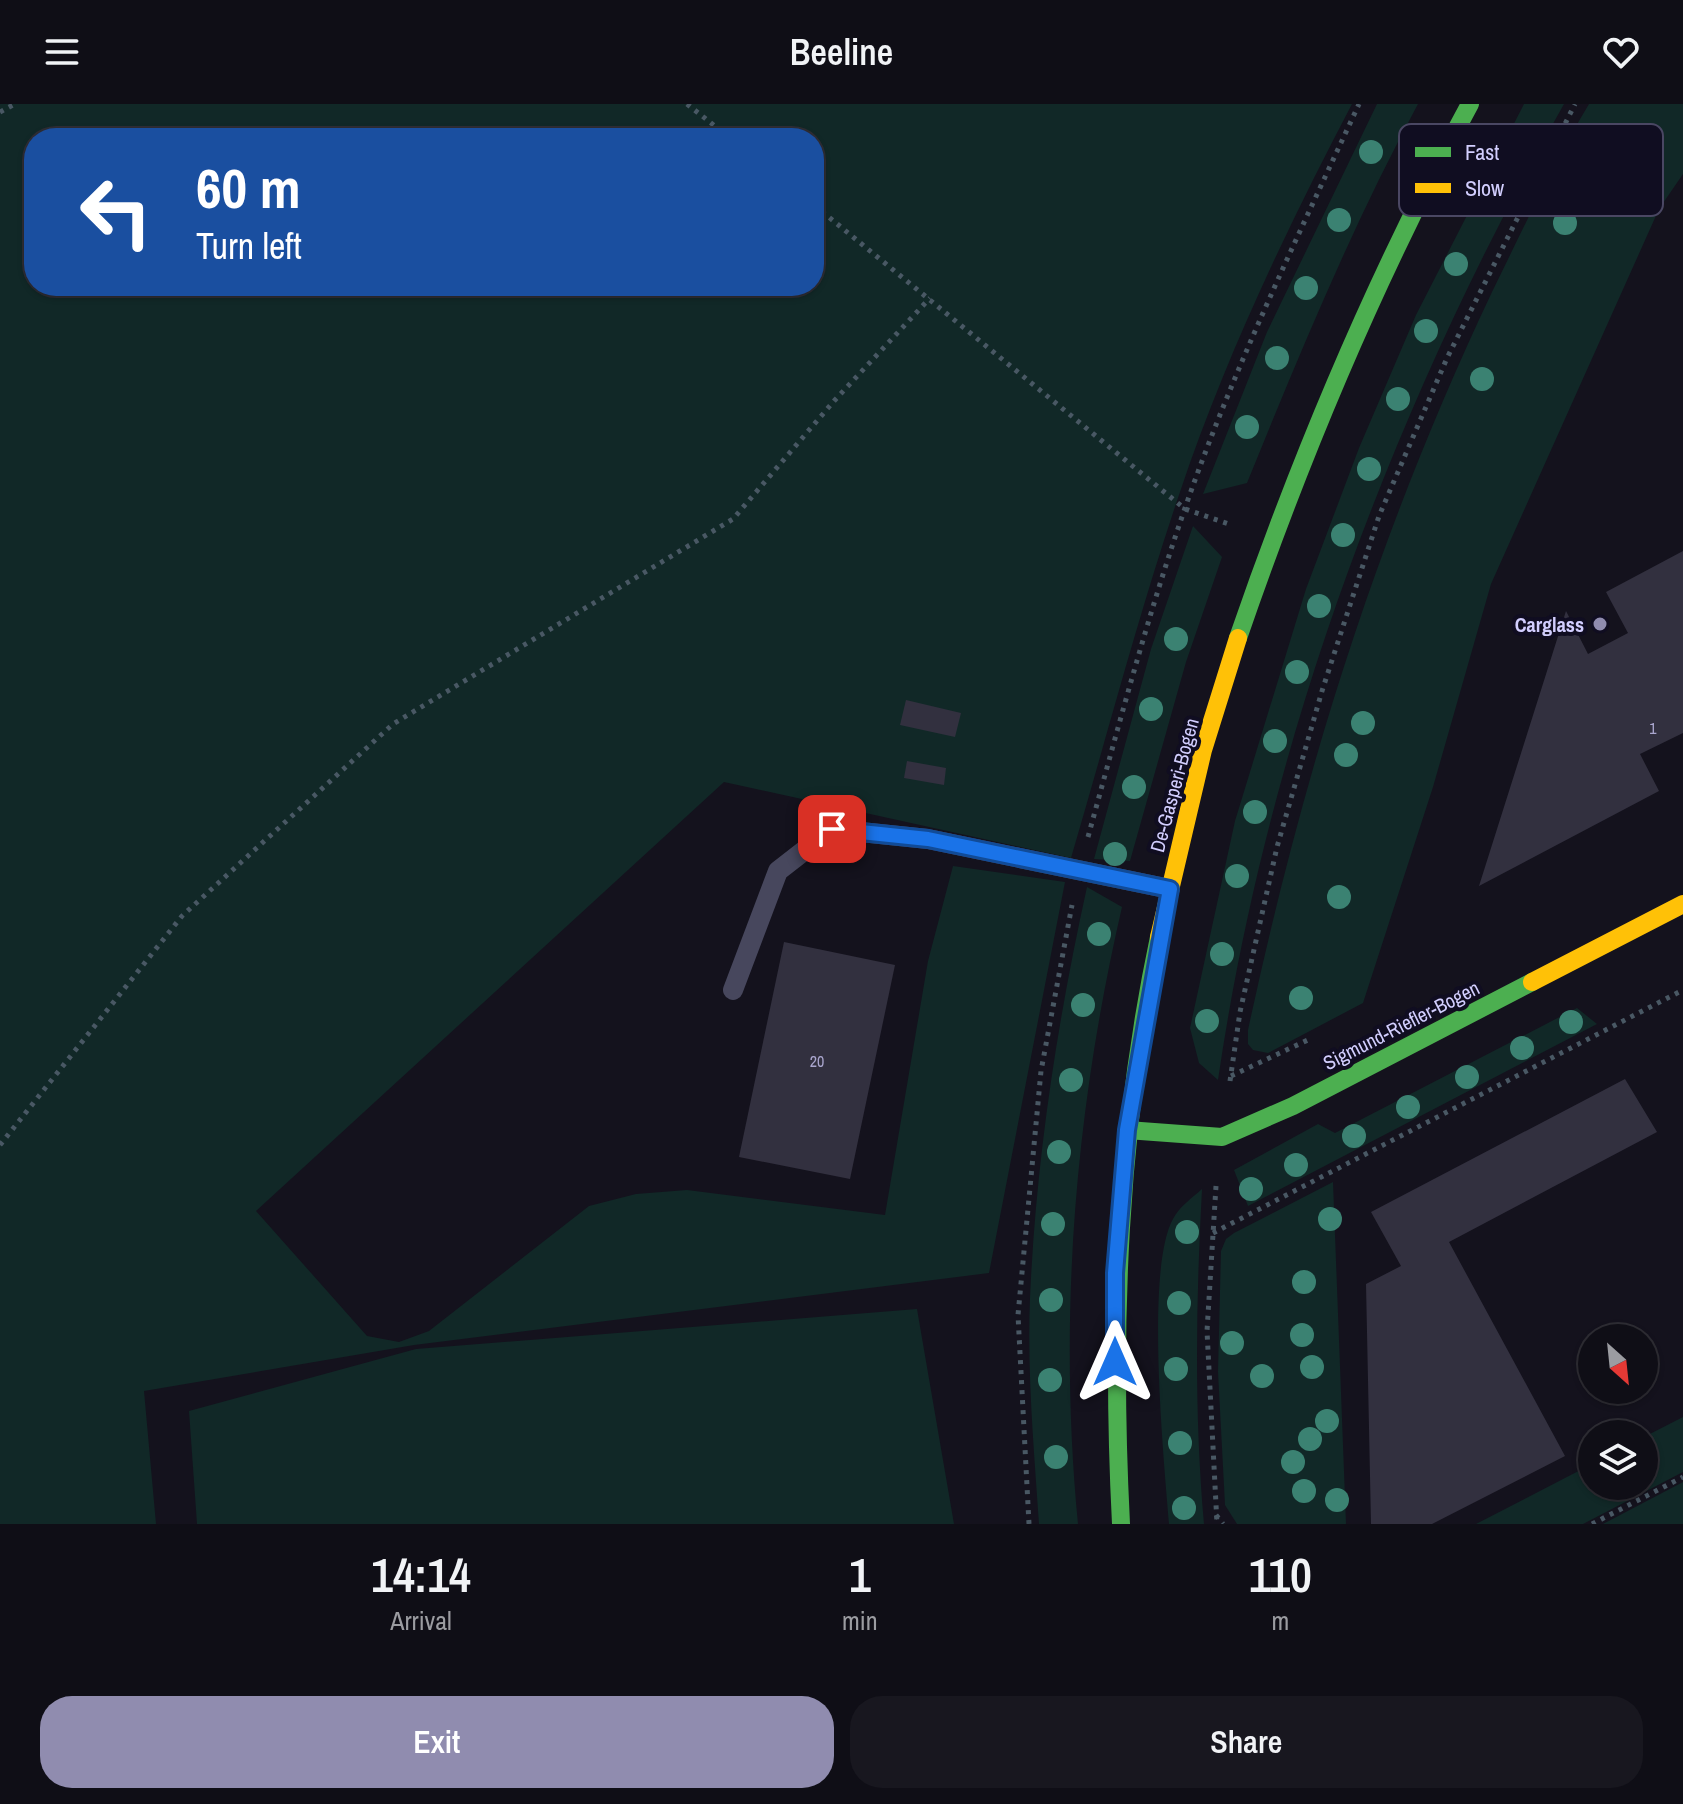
<!DOCTYPE html>
<html lang="en">
<head>
<meta charset="utf-8">
<style>
	:root { --surface:#0f0e16; --page:#18171f; --text:#f1f3f6; --muted:#9b9ca1; --line:#2f2e35; --accent:#908caf }
	body { margin:0; font-family:"Archivo Narrow",sans-serif; background:var(--page); color:var(--text); height:100vh; display:flex; flex-direction:column; font-size:30px; white-space:nowrap }
	* { box-sizing:border-box; margin:0 }
	p { font-size:26px; color:var(--muted) }
	.icon { flex:none; width:44px; height:44px; fill:none; stroke:currentColor; stroke-width:2; stroke-linecap:round; stroke-linejoin:round }
	.map { position:relative; height:1420px; overflow:hidden }
	.details { display:flex; flex-direction:column; background:var(--surface); flex:1 }
	.details>* { flex:none }
	.hud { position:absolute; left:24px; top:24px; width:800px; height:168px; border-radius:32px; box-shadow:0 2px 6px #0004,0 0 0 2px var(--line); background:#1a4fa0; color:#fff; overflow:hidden }
	.needle { width:52px; rotate:153deg }
	.controls { position:absolute; left:1578px; top:1220px; display:grid; gap:16px }
	.controls a { display:grid; place-items:center; width:80px; height:80px; border-radius:50%; background:var(--surface); box-shadow:0 2px 6px #0004,0 0 0 2px var(--line); font-size:40px }
	.pin { position:absolute; display:grid; place-items:center; width:68px; height:68px; color:#fff; margin:-34px; border-radius:16px; box-shadow:0 4px 12px #0006 }
	.me { position:absolute; width:88px; margin:-44px; rotate:0deg; stroke-linejoin:round; filter:drop-shadow(0 0 6px #0008) }
	.turn { display:flex; align-items:center; gap:28px; height:168px; padding:0 40px; font-size:36px }
	.turn .icon { width:104px; height:104px; stroke-width:2.5 }
	.turn b { display:block; font-size:56px; line-height:68px }
	.eta { display:flex; justify-content:space-evenly; align-items:center; height:136px; text-align:center }
	.eta b { font-size:48px; font-weight:600; line-height:56px }
	.button { display:flex; gap:16px; margin-top:auto; padding:16px 40px }
	.button a { flex:1; height:92px; border-radius:32px; background:var(--accent); color:#fff; font-size:32px; font-weight:600; line-height:92px; text-align:center }
	.button a+a { background:var(--page); color:var(--text) }
	header { display:flex; justify-content:space-between; align-items:center; height:104px; padding:0 40px; background:var(--surface); font-size:36px; font-weight:600 }
	.map>svg:first-child { display:block }
</style>
</head>
<body>
<header><svg class="icon" aria-label="menu" viewBox="0 0 24 24"><path d="M4 6h16M4 12h16M4 18h16"/></svg>Beeline<svg class="icon" aria-label="heart" viewBox="0 0 24 24"><path d="M12 20l-8-8c-3-5 5-10 8-4 3-6 11-1 8 4z"/></svg></header>
<div class="map">
<svg width="1683" height="1420" viewBox="0 0 1683 1420">
	<rect width="100%" height="100%" fill="#14121d"/>
	<!-- green -->
	<g fill="#112827" fill-rule="evenodd">
		<path d="M0,0h1352c-65,124 -127,254 -172,388 -41,120 -73,244 -109,366l-347,-76 -468,429 111,125 32,6 30,-11 160,-125 47,-12 51,-4 198,25 43,-254 25,-95 112,16 -76,391 -575,72 -270,46 12,133h-156zM34,34h780v148h-780z"/>
		<path d="M1377,0h41c-66,122 -119,251 -171,379l-44,11 64,-162z"/>
		<path d="M1524,0h40c-169,299 -296,635 -346,976l-19,-17 -9,-35 45,-207 71,-232 53,-141 57,-133z"/>
		<path d="M1589,0h94v70l-24,35 -168,375 -58,203 -70,216 -95,50 -15,-3 -5,-6v-14c56,-261 130,-497 244,-738 31,-63 61,-128 97,-188z"/>
		<polygon points="1193,422 1222,453 1186,558 1130,757 1094,755 1151,545"/>
		<path d="M1087,783l35,20c-47,203 -64,410 -44,617h-39c-5,-75 -12,-151 -9,-226 6,-138 27,-275 57,-411z"/>
		<polygon points="1577,904 1597,920 1248,1102 1234,1066 1318,1020 1335,1029"/>
		<polygon points="1333,1078 1346,1420 1237,1420 1225,1401 1218,1268 1221,1147 1226,1135 1234,1129"/>
		<path d="M1202,1085c-6,112 -8,222 2,335h-35c-5,-63 -24,-255 4,-305 6,-12 19,-21 29,-30z"/>
		<polygon points="917,1205 954,1420 197,1420 189,1307 416,1245"/>
		<polygon points="1683,1313 1683,1368 1583,1420 1476,1420 1592,1360 1592,1382 1644,1382 1644,1333"/>
		<polygon points="1683,1378 1683,1420 1603,1420"/>
	</g>
	<!-- building -->
	<g fill="#32303f">
		<polygon points="1683,447 1683,629 1640,650 1659,687 1479,782 1566,507 1588,550 1628,529 1606,488"/>
		<polygon points="906,596 961,609 955,633 900,621"/>
		<polygon points="907,657 946,664 944,681 904,674"/>
		<polygon points="784,838 895,861 850,1075 739,1053"/>
		<polygon points="1625,975 1657,1028 1449,1138 1565,1352 1432,1420 1371,1420 1366,1180 1401,1162 1371,1108"/>
	</g>
	<g fill="none" stroke-linecap="round" stroke-linejoin="round">
		<!-- path -->
		<g stroke="#495864" stroke-width="5" stroke-dasharray="4 6" stroke-linecap="butt">
			<polyline points="687,0 730,34"/>
			<polyline points="0,8 15,0"/>
			<polyline points="814,101 1185,405 1229,420"/>
			<path d="M1088,733c30,-109 59,-219 96,-326 48,-139 113,-273 175,-407"/>
			<polyline points="1231,972 1310,935"/>
			<polyline points="1230,977 1240,908 1277,743 1322,587 1379,412 1447,254 1575,0"/>
			<polyline points="0,1041 182,812 393,620 733,415 834,297 930,194"/>
			<polyline points="1216,1082 1207,1227 1217,1420"/>
			<polyline points="1213,1129 1683,886"/>
			<polyline points="1216,1411 1223,1420"/>
			<polyline points="1029,1420 1018,1211 1041,967 1072,801"/>
			<polyline points="1592,1420 1683,1373"/>
		</g>
		<!-- lane -->
		<polyline stroke="#47475d" stroke-width="20" points="733,886 778,767 832,725 928,735 1170,785"/>
		<!-- fast -->
		<g stroke="#4caf50" stroke-width="18">
			<path d="M1238,534c63,-183 139,-364 232,-534"/>
			<polyline points="1127,1026 1222,1033 1293,1002 1532,878"/>
			<path d="M1121,1420c-10,-197 -3,-393 38,-587"/>
		</g>
		<!-- slow -->
		<g stroke="#ffc107" stroke-width="18">
			<polyline points="1159,833 1203,646 1238,534"/>
			<polyline points="1532,878 1683,800"/>
		</g>
	</g>
	<!-- trees -->
	<g fill="#3b8272">
		<circle cx="1371" cy="48" r="12"/>
		<circle cx="1339" cy="116" r="12"/>
		<circle cx="1565" cy="119" r="12"/>
		<circle cx="1456" cy="160" r="12"/>
		<circle cx="1306" cy="184" r="12"/>
		<circle cx="1426" cy="227" r="12"/>
		<circle cx="1277" cy="254" r="12"/>
		<circle cx="1482" cy="275" r="12"/>
		<circle cx="1398" cy="295" r="12"/>
		<circle cx="1247" cy="323" r="12"/>
		<circle cx="1369" cy="365" r="12"/>
		<circle cx="1343" cy="431" r="12"/>
		<circle cx="1319" cy="502" r="12"/>
		<circle cx="1176" cy="535" r="12"/>
		<circle cx="1297" cy="568" r="12"/>
		<circle cx="1151" cy="605" r="12"/>
		<circle cx="1363" cy="619" r="12"/>
		<circle cx="1275" cy="637" r="12"/>
		<circle cx="1346" cy="651" r="12"/>
		<circle cx="1134" cy="683" r="12"/>
		<circle cx="1255" cy="708" r="12"/>
		<circle cx="1115" cy="750" r="12"/>
		<circle cx="1237" cy="772" r="12"/>
		<circle cx="1339" cy="793" r="12"/>
		<circle cx="1099" cy="830" r="12"/>
		<circle cx="1222" cy="850" r="12"/>
		<circle cx="1301" cy="894" r="12"/>
		<circle cx="1083" cy="901" r="12"/>
		<circle cx="1207" cy="917" r="12"/>
		<circle cx="1571" cy="918" r="12"/>
		<circle cx="1522" cy="944" r="12"/>
		<circle cx="1467" cy="973" r="12"/>
		<circle cx="1071" cy="976" r="12"/>
		<circle cx="1408" cy="1003" r="12"/>
		<circle cx="1354" cy="1032" r="12"/>
		<circle cx="1059" cy="1048" r="12"/>
		<circle cx="1296" cy="1061" r="12"/>
		<circle cx="1251" cy="1085" r="12"/>
		<circle cx="1330" cy="1115" r="12"/>
		<circle cx="1053" cy="1120" r="12"/>
		<circle cx="1187" cy="1128" r="12"/>
		<circle cx="1304" cy="1178" r="12"/>
		<circle cx="1051" cy="1196" r="12"/>
		<circle cx="1179" cy="1199" r="12"/>
		<circle cx="1302" cy="1231" r="12"/>
		<circle cx="1232" cy="1239" r="12"/>
		<circle cx="1312" cy="1263" r="12"/>
		<circle cx="1176" cy="1265" r="12"/>
		<circle cx="1262" cy="1272" r="12"/>
		<circle cx="1050" cy="1276" r="12"/>
		<circle cx="1327" cy="1317" r="12"/>
		<circle cx="1310" cy="1335" r="12"/>
		<circle cx="1180" cy="1339" r="12"/>
		<circle cx="1056" cy="1353" r="12"/>
		<circle cx="1293" cy="1358" r="12"/>
		<circle cx="1304" cy="1387" r="12"/>
		<circle cx="1337" cy="1396" r="12"/>
		<circle cx="1184" cy="1404" r="12"/>
	</g>
	<g fill="none" stroke-linecap="round" stroke-linejoin="round">
		<defs>
			<polyline id="route" points="832,725 928,735 1170,785 1127,1026 1115,1169 1115,1258"/>
		</defs>
		<!-- route casing -->
		<use href="#route" stroke="#114b97" stroke-width="20"/>
		<!-- route -->
		<use href="#route" stroke="#1a73e8" stroke-width="14"/>
	</g>
	<!-- markers -->
	<circle fill="#908caf" stroke="#100d21" stroke-width="3" cx="1600" cy="520" r="8"/>
	<g text-anchor="middle" dominant-baseline="central" stroke-width="8" stroke-linejoin="round" paint-order="stroke">
		<!-- number labels -->
		<g font-size="16" fill="#aaa6ce">
			<text x="1653" y="624">1</text>
			<text x="817" y="957">20</text>
		</g>
		<!-- poi labels -->
		<g font-size="20" font-weight="bold" fill="#d2cefe" stroke="#100d21" text-anchor="end">
			<text x="1584" y="520">Carglass</text>
		</g>
		<!-- street labels -->
		<g font-size="20" fill="#d2cefe" stroke="#100d21">
			<text transform="translate(1174 681) rotate(-75)">De-Gasperi-Bogen</text>
			<text transform="translate(1401 921) rotate(-27)">Sigmund-Riefler-Bogen</text>
		</g>
	</g>
	<!-- legend -->
	<rect x="1399" y="20" width="264" height="92" rx="12" fill="#100d21" stroke="#4a4763" stroke-width="2"/>
	<rect x="1415" y="43" width="36" height="10" fill="#4caf50"/>
	<rect x="1415" y="79" width="36" height="10" fill="#ffc107"/>
	<g font-size="22" fill="#d2cefe">
		<text x="1465" y="56">Fast</text>
		<text x="1465" y="92">Slow</text>
	</g>
</svg>
<div class="controls">
<a><svg class="needle" viewBox="-14 -14 28 28"><path d="M0-13l5 13h-10z" fill="#e53935"/><path d="M0 13l5-13h-10z" fill="#9b9ca1"/></svg></a>
<a><svg class="icon" aria-label="layers" viewBox="0 0 24 24"><path d="M12 4l9 5-9 5-9-5zM3 14l9 5 9-5"/></svg></a>
</div>
<div class="pin" style="left:832px;top:725px;background:#d93025"><svg class="icon" aria-label="arrive" viewBox="0 0 24 24"><path d="M6 21V4h12l-3 4 3 4H6"/></svg></div>
<svg class="me" style="left:1115px;top:1258px" viewBox="-20 -20 40 40"><path d="M0-17L14 15 0 8-14 15z" fill="#1a73e8" stroke="#fff" stroke-width="4"/></svg>
<div class="hud">
<div class="turn"><svg class="icon" aria-label="left" viewBox="0 0 24 24"><path d="M17 20v-9H6M10 6l-5 5 5 5"/></svg><div><b>60 m</b>Turn left</div></div>
</div>
</div>
<section class="details">
<div class="eta">
<div><b>14:14</b><p>Arrival</p></div>
<div><b>1</b><p>min</p></div>
<div><b>110</b><p>m</p></div>
</div>
<div class="button"><a>Exit</a><a>Share</a></div>
</section>
</body>
</html>
